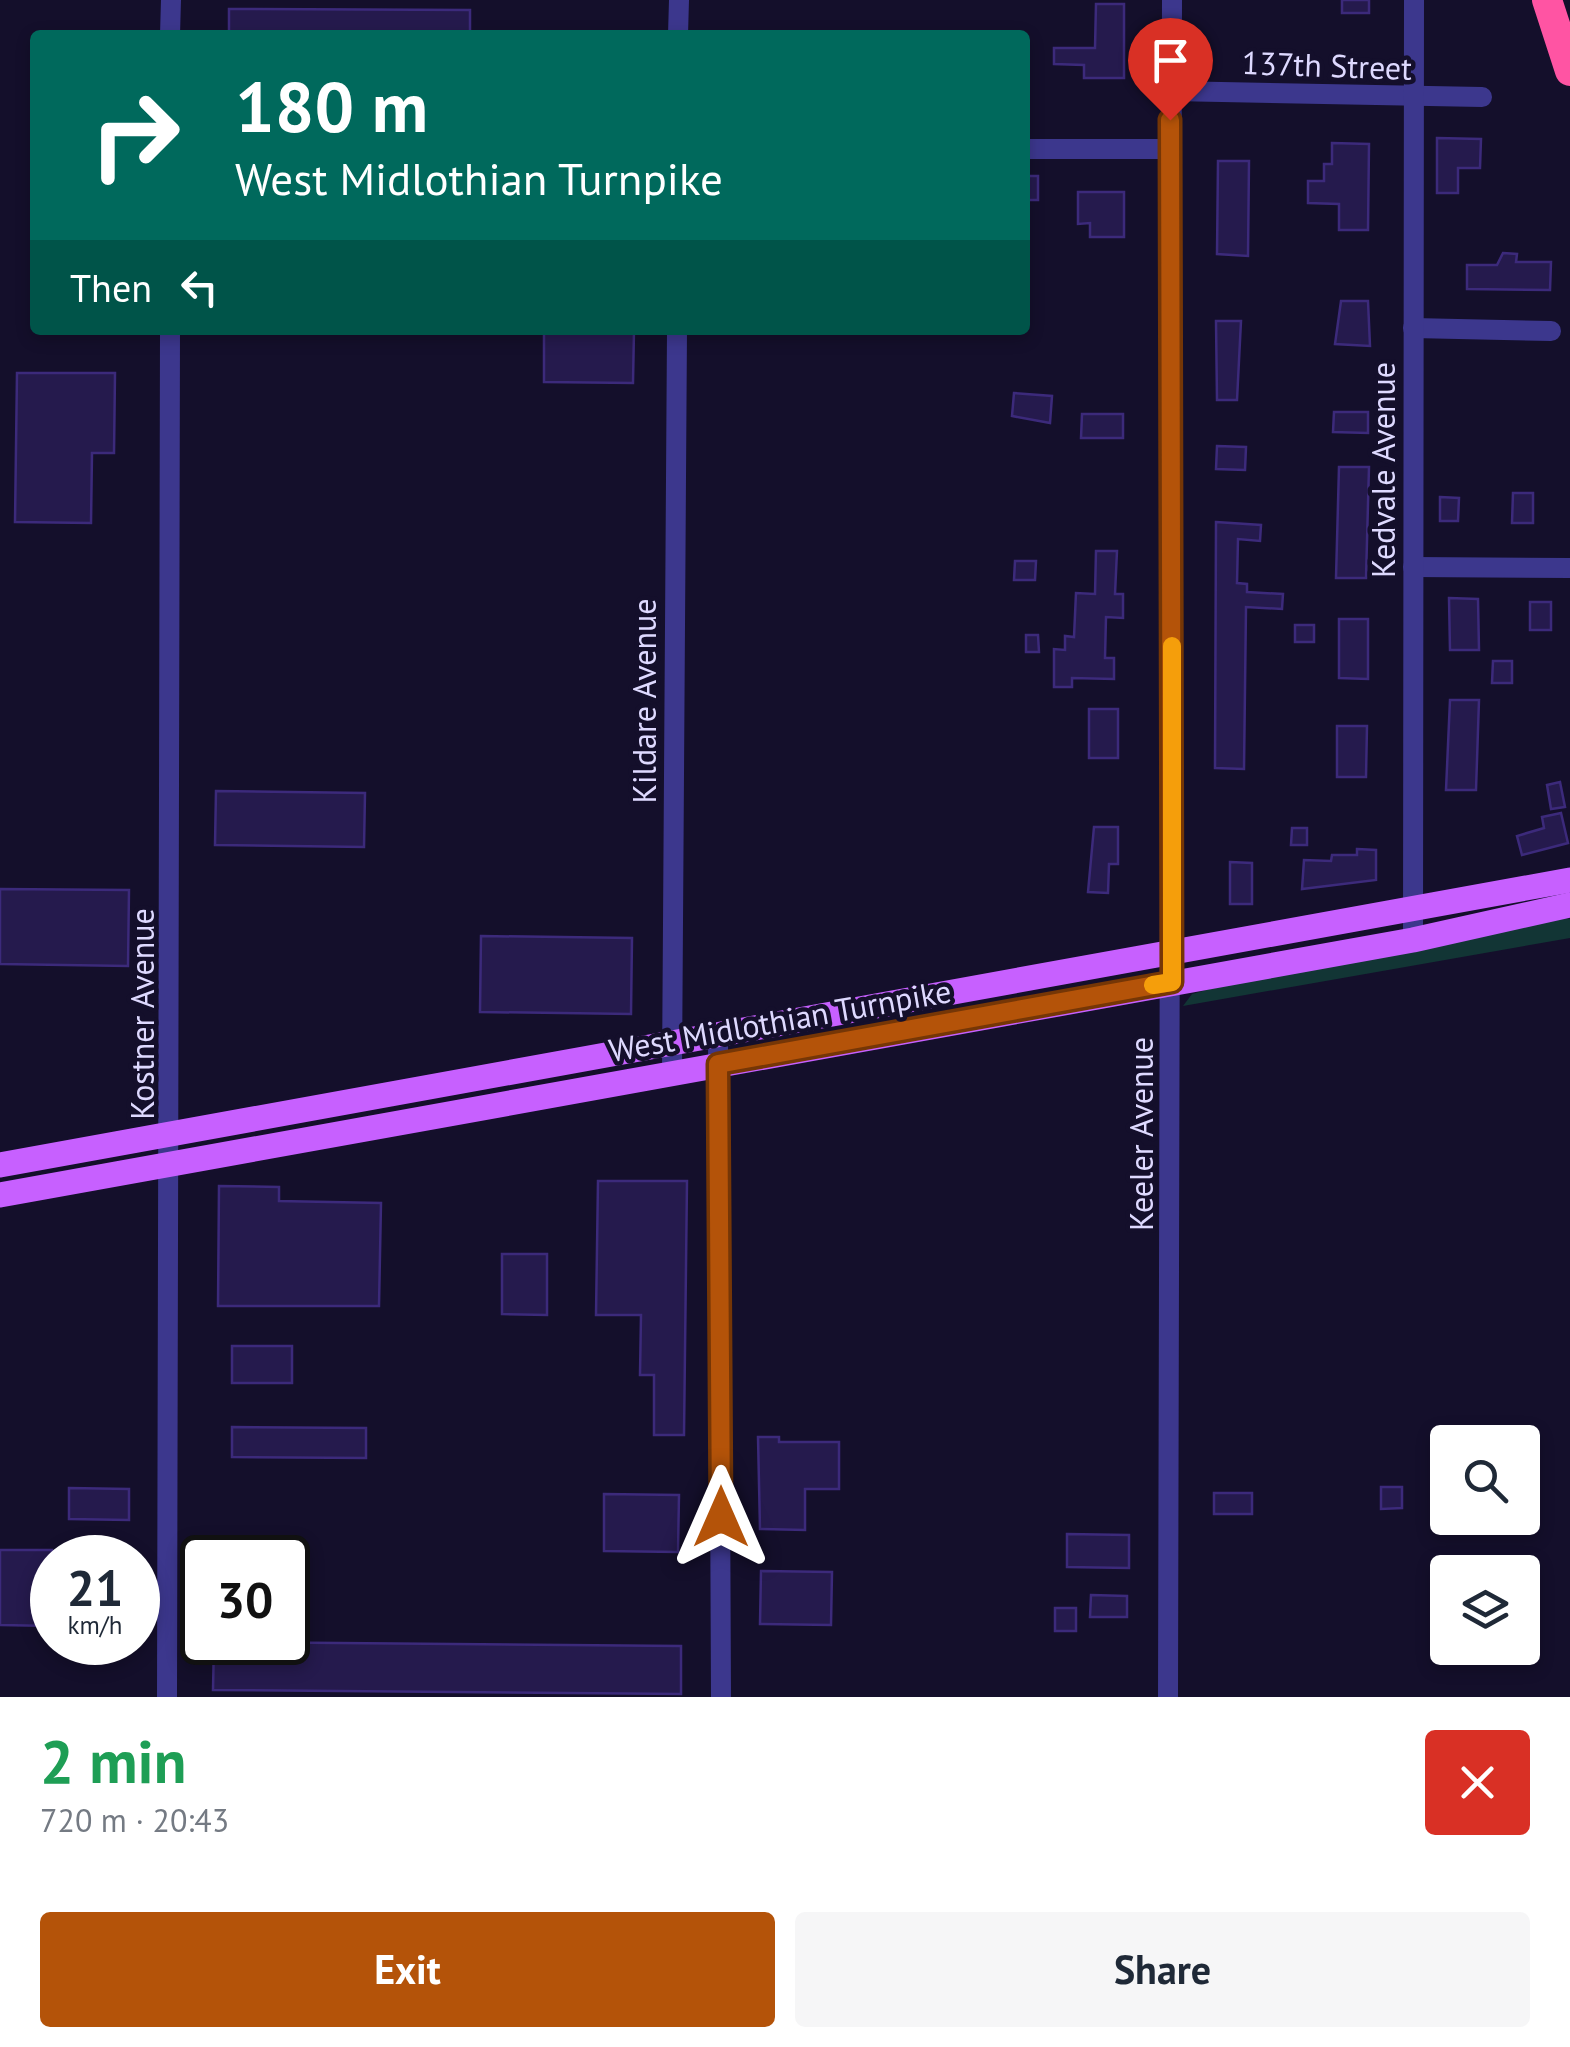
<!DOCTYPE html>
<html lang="en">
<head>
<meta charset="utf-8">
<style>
	:root { --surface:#fff; --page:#f6f6f7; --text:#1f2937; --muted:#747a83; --accent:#b45309 }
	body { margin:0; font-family:"PT Sans",sans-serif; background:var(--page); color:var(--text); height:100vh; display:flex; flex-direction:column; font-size:38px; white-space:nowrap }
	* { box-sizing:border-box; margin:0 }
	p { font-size:32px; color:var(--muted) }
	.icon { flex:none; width:55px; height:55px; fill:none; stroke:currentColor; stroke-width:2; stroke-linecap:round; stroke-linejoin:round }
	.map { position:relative; height:1697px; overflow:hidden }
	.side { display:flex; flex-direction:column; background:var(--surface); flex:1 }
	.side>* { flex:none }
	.top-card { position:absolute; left:30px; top:30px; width:1000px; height:305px; border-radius:10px; box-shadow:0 5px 15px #0003; background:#00695c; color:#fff; overflow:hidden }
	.buttons { position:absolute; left:1430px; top:1425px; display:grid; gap:20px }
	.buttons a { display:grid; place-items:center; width:110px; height:110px; border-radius:10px; background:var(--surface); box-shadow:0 5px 15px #0003; font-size:50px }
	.speed { position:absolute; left:30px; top:1535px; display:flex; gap:20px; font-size:50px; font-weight:700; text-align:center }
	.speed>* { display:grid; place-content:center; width:130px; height:130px; border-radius:50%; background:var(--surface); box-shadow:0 5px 15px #0003; line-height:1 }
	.speed small { font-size:25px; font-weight:400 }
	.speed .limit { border:5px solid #111; border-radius:15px; background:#fff; color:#111 }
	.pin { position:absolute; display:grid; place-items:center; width:85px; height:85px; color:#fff; margin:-102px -42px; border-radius:50% 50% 50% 0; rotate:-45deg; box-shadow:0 0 10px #0007 }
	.pin .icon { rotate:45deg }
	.me { position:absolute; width:110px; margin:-55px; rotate:0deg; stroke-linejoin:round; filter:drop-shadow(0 0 8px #0008) }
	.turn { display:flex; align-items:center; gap:35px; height:210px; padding:0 40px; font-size:45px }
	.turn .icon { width:130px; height:130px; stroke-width:2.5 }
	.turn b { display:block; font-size:70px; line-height:85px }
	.then { display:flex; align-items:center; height:95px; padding:0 40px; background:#0003; gap:20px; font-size:38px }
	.round { display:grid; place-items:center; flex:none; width:105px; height:105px; border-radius:10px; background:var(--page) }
	.summary { display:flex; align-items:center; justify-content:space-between; height:170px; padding:0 40px }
	h1 { font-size:60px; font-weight:600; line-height:75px; color:#1e9e55 }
	.primary-button { display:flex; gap:20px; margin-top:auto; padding:20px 40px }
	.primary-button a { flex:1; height:115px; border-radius:10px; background:var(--accent); color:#fff; font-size:40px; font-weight:600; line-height:115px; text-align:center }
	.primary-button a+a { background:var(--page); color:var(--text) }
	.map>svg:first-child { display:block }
</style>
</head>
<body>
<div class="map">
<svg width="1570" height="1697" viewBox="0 0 1570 1697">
	<rect width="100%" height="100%" fill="#140f2b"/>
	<!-- green -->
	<polygon fill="#123535" points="1565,918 1570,919 1570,938 1183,1006 1192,994 1210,989"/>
	<!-- building -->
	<g fill="#251a4d" stroke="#3c2a7b" stroke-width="2.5">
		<rect x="1342" y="0" width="27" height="13"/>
		<polygon points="1096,4 1124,4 1124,78 1084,78 1084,65 1054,64 1054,48 1095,48"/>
		<polygon points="229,9 470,10 470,35 229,35"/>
		<polygon points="1437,138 1481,139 1480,168 1458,168 1458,193 1437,193"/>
		<polygon points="1332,143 1369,144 1368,230 1339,230 1339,204 1308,203 1308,181 1324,181 1324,164 1332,164"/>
		<polygon points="1218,161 1249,161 1248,256 1217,254"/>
		<rect x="1025" y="176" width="13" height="24"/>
		<polygon points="1078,192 1124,192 1124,237 1090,237 1090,223 1078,224"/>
		<polygon points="1503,253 1517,254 1516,262 1551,262 1550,290 1467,289 1467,265 1497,265"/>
		<polygon points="1341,301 1368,301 1370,346 1335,344"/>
		<polygon points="1216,321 1241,321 1237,400 1217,400"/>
		<polygon points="544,330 634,330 633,383 544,382"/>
		<polygon points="17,373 115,373 114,453 92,453 91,523 15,522"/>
		<polygon points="1014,393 1052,396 1050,423 1012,416"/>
		<polygon points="1334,412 1368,412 1368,433 1333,432"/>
		<polygon points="1082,414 1123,414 1123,438 1081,438"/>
		<polygon points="1217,446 1246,447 1245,470 1216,469"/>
		<polygon points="1339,467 1369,467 1366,578 1336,578"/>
		<polygon points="1513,493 1533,493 1533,523 1512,523"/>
		<polygon points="1440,497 1459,498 1458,521 1440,521"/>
		<polygon points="1216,522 1261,525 1260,541 1238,539 1237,583 1247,584 1247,592 1283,594 1282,609 1246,607 1244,769 1215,768"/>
		<polygon points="1096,551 1117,551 1115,594 1123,594 1123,618 1106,617 1105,658 1114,658 1114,679 1072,678 1072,687 1054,687 1054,649 1065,650 1065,636 1074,637 1076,593 1095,594"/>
		<polygon points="1015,561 1036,561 1035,580 1014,580"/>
		<polygon points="1449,598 1478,599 1479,650 1450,650"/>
		<rect x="1530" y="602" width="21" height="28"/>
		<polygon points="1339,619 1368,619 1368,679 1339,678"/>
		<rect x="1295" y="625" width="19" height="17"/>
		<polygon points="1026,635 1038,635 1039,652 1026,652"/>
		<polygon points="1493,661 1512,661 1512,683 1492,683"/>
		<polygon points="1450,700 1479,700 1476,790 1446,790"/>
		<rect x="1089" y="709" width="29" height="49"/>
		<polygon points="1337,726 1367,726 1366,777 1337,777"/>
		<polygon points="1560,782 1565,807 1551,809 1547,785"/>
		<polygon points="216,791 365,793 364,847 215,845"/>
		<polygon points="1561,813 1568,843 1522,855 1517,836 1544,828 1542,817"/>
		<polygon points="1094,827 1118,827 1118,864 1109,864 1108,893 1088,892"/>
		<polygon points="1292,828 1307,828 1307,845 1291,845"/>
		<polygon points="1357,849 1376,850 1376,880 1302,889 1304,860 1331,861 1332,855 1357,855"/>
		<polygon points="1230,862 1252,863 1252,904 1230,904"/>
		<polygon points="0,889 129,890 128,966 0,964"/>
		<polygon points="481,936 632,938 631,1014 480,1012"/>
		<polygon points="598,1181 687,1181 684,1435 654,1435 654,1375 640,1375 641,1315 596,1315"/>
		<polygon points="219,1186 279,1187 279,1201 381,1203 379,1306 218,1306"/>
		<polygon points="502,1254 547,1254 547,1315 502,1314"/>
		<rect x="232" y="1346" width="60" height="37"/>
		<polygon points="232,1427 366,1428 366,1458 232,1457"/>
		<polygon points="758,1437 779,1437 779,1442 839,1442 839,1489 805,1489 805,1530 760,1529"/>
		<polygon points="1381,1487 1402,1487 1402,1508 1381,1509"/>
		<polygon points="69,1488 129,1489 129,1520 69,1519"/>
		<rect x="1214" y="1493" width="38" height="21"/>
		<polygon points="604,1494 679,1495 678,1552 604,1551"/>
		<polygon points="1067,1534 1129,1535 1129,1568 1067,1567"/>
		<rect x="222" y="1538" width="45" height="20"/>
		<polygon points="0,1550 52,1550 52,1626 0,1625"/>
		<polygon points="761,1571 832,1572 831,1625 760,1624"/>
		<polygon points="1091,1595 1127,1596 1127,1617 1090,1617"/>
		<rect x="1055" y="1608" width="21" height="23"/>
		<polygon points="214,1642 681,1646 681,1694 213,1690"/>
	</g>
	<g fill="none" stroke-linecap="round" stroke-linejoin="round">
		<!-- minor -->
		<g stroke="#3c378d" stroke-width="20">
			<polyline points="170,35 171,0"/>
			<polyline points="678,35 679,0"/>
			<polyline points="1171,91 1482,97"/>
			<polyline points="1025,149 1170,149"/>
			<polyline points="1413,328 1551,331"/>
			<polyline points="1413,567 1570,568"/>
			<polyline points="1413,940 1414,0"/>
			<polyline points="718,1035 721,1697"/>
			<polyline points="672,1072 677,330"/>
			<polyline points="167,1697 170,330"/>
			<polyline points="1168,1697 1172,0"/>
		</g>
		<!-- major -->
		<g stroke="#c760ff" stroke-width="25">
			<polyline points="0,1165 1570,880"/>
			<polyline points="0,1195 1413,940 1570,905"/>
		</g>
		<!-- highway -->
		<polyline stroke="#ff54a3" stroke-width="30" points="1547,0 1570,71"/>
	</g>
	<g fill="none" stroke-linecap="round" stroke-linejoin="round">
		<defs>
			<polyline id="route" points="721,1517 718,1064 1172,982 1170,120"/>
		</defs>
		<!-- route casing -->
		<use href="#route" stroke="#753606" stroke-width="25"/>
		<!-- route -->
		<use href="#route" stroke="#b45309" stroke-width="18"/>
		<!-- slow -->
		<polyline stroke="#f59e0b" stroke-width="18" points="1153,985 1172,982 1172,646"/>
	</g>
	<g text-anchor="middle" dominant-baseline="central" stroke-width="9" stroke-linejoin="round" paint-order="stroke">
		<!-- street labels -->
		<g font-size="32" fill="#ded9ff" stroke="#140f2b">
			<text transform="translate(1327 65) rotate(2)">137th Street</text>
			<text transform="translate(1383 470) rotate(-90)">Kedvale Avenue</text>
			<text transform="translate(644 701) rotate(-90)">Kildare Avenue</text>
			<text transform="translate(142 1014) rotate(-90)">Kostner Avenue</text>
			<text transform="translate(780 1020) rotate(-10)">West Midlothian Turnpike</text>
			<text transform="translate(1141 1134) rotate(-90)">Keeler Avenue</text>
		</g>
	</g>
</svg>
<div class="buttons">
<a><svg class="icon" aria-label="search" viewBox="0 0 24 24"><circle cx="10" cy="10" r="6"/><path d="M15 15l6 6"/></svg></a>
<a><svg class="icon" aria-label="layers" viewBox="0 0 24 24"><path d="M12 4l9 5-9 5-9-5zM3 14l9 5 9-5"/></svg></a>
</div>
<div class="speed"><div>21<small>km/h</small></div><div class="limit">30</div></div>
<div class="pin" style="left:1170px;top:120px;background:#d93025"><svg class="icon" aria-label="arrive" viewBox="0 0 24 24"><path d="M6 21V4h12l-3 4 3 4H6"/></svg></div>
<svg class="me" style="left:721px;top:1517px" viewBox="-20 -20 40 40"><path d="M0-17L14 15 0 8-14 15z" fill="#b45309" stroke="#fff" stroke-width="4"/></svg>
<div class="top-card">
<div class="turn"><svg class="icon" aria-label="right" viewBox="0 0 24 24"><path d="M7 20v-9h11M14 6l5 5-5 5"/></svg><div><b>180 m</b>West Midlothian Turnpike</div></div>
<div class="then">Then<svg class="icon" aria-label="left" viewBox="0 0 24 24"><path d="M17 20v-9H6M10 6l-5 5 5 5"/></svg></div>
</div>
</div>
<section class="side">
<div class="summary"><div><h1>2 min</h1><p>720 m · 20:43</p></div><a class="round" style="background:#d93025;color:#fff"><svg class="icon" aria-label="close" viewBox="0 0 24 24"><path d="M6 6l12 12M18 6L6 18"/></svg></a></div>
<div class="primary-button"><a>Exit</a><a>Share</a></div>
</section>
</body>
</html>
